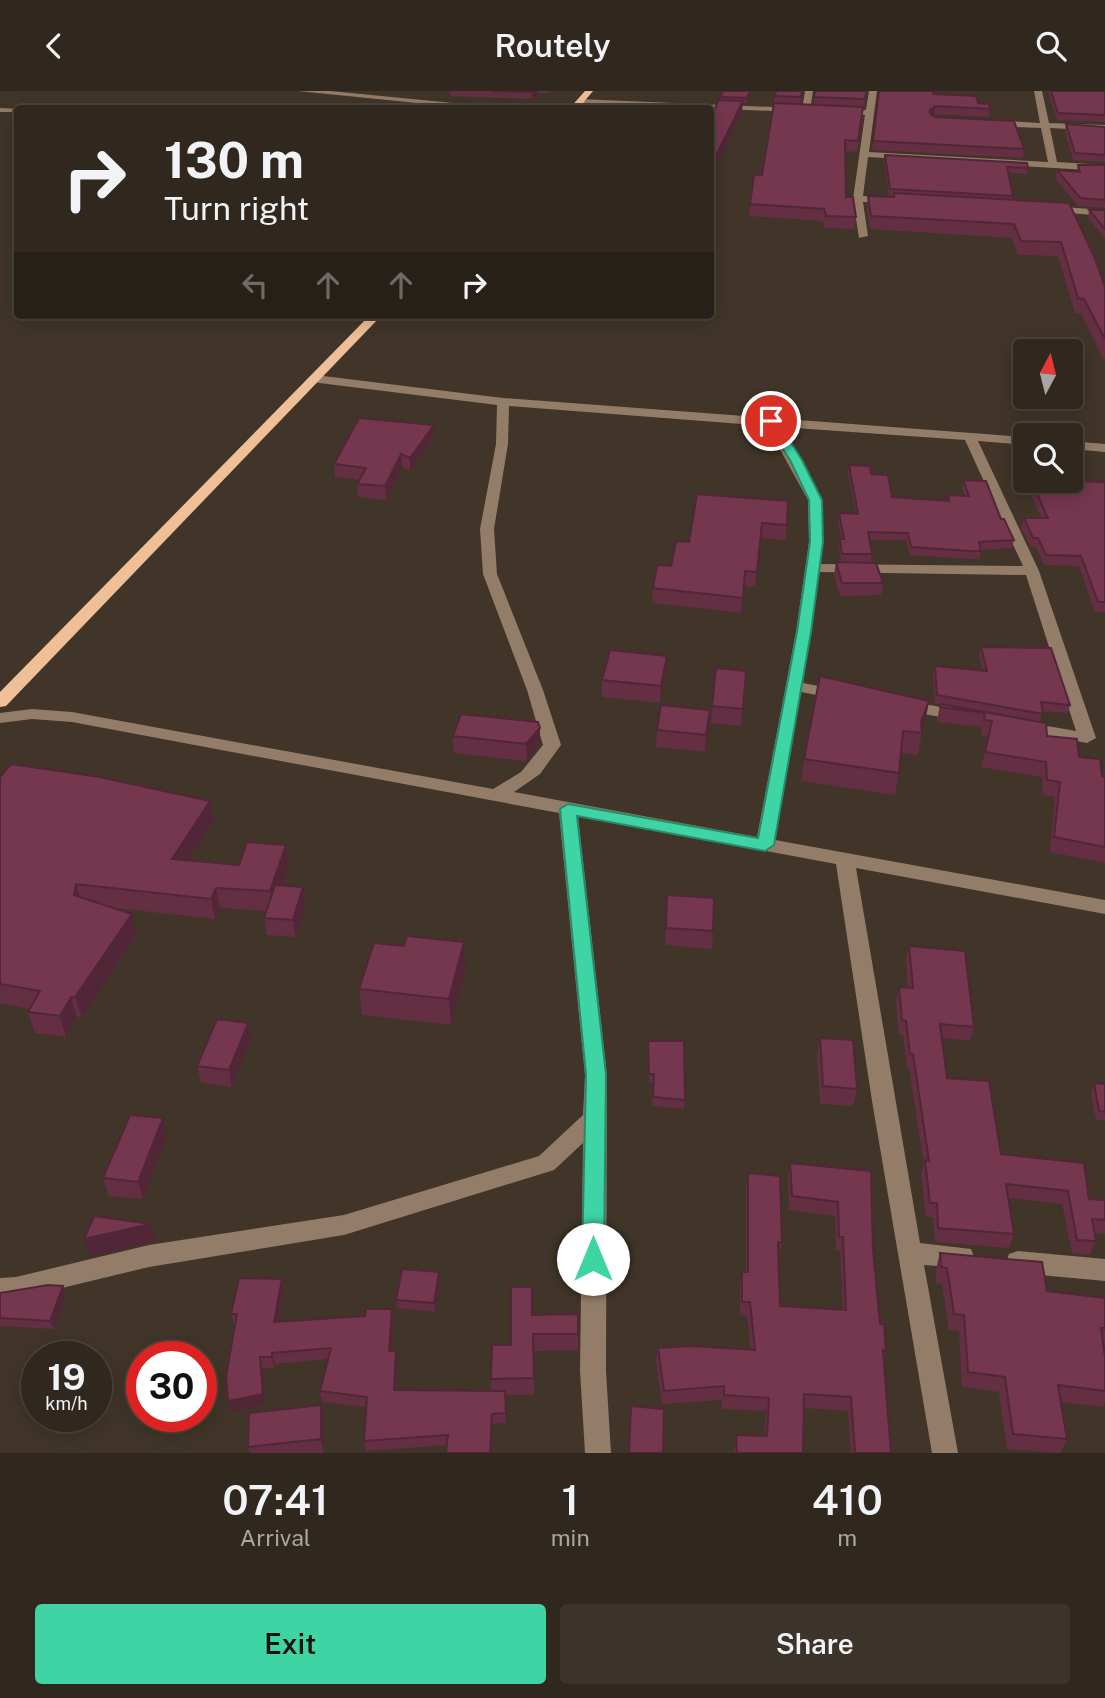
<!DOCTYPE html>
<html lang="en">
<head>
<meta charset="utf-8">
<style>
	:root { --surface:#30281e; --page:#3c342b; --text:#f1f3f6; --muted:#a8a6a4; --line:#4b443c; --accent:#3ed4a3 }
	body { margin:0; font-family:"Public Sans",sans-serif; background:var(--page); color:var(--text); height:100vh; display:flex; flex-direction:column; font-size:26px; white-space:nowrap }
	* { box-sizing:border-box; margin:0 }
	p { font-size:23px; color:var(--muted) }
	.icon { flex:none; width:38px; height:38px; fill:none; stroke:currentColor; stroke-width:2; stroke-linecap:round; stroke-linejoin:round }
	.map { position:relative; height:1362px; overflow:hidden }
	.panel { display:flex; flex-direction:column; background:var(--surface); flex:1 }
	.panel>* { flex:none }
	.banner { position:absolute; left:14px; top:14px; width:700px; height:214px; border-radius:7px; box-shadow:0 4px 18px #0003,0 0 0 2px var(--line); background:#30281e; color:var(--text); overflow:hidden }
	.needle { width:46px; rotate:7deg }
	.controls { position:absolute; left:1013px; top:248px; display:grid; gap:14px }
	.controls a { display:grid; place-items:center; width:70px; height:70px; border-radius:7px; background:var(--surface); box-shadow:0 4px 18px #0003,0 0 0 2px var(--line); font-size:35px }
	.speed { position:absolute; left:21px; top:1250px; display:flex; gap:14px; font-size:35px; font-weight:700; text-align:center }
	.speed>* { display:grid; place-content:center; width:91px; height:91px; border-radius:50%; background:var(--surface); box-shadow:0 4px 18px #0003,0 0 0 2px var(--line); line-height:1 }
	.speed small { font-size:18px; font-weight:400 }
	.speed .limit { border:10px solid #d22; background:#fff; color:#111 }
	.pin { position:absolute; display:grid; place-items:center; width:60px; height:60px; color:#fff; margin:-30px; border:4px solid #fff; border-radius:50%; box-shadow:0 2px 7px #0007 }
	.me { position:absolute; width:77px; margin:-38px; rotate:0deg; stroke-linejoin:round; filter:drop-shadow(0 0 5px #0008) }
	.turn { display:flex; align-items:center; gap:24px; height:147px; padding:0 35px; font-size:32px }
	.turn .icon { width:91px; height:91px; stroke-width:2.5 }
	.turn b { display:block; font-size:49px; line-height:60px }
	.lanes { display:flex; align-items:center; height:66px; padding:0 35px; background:#0003; justify-content:center; gap:35px; direction:ltr }
	.lanes .off { opacity:.35 }
	.eta { display:flex; justify-content:space-evenly; align-items:center; height:119px; text-align:center }
	.eta b { font-size:42px; font-weight:600; line-height:49px }
	.action { display:flex; gap:14px; margin-top:auto; padding:14px 35px }
	.action a { flex:1; height:80px; border-radius:7px; background:var(--accent); color:#111; font-size:28px; font-weight:600; line-height:80px; text-align:center }
	.action a+a { background:var(--page); color:var(--text) }
	header { display:flex; justify-content:space-between; align-items:center; height:91px; padding:0 35px; background:var(--surface); font-size:32px; font-weight:600 }
	.map>svg:first-child { display:block }
</style>
</head>
<body>
<header><svg class="icon" aria-label="back" viewBox="0 0 24 24"><path d="M15 5l-7 7 7 7"/></svg>Routely<svg class="icon" aria-label="search" viewBox="0 0 24 24"><circle cx="10" cy="10" r="6"/><path d="M15 15l6 6"/></svg></header>
<div class="map">
<svg width="1105" height="1362" viewBox="0 0 1105 1362">
	<rect width="100%" height="100%" fill="#403528"/>
	<g fill="none" stroke-linecap="round" stroke-linejoin="round">
		<!-- minor -->
		<g fill="#937c68" fill-rule="evenodd">
			<polygon points="298,0 330,0 514,18 476,18"/>
			<polygon points="805,0 813,0 810,19 806,21 802,19"/>
			<polygon points="869,0 877,0 869,61 1048,71 1041,37 993,35 989,32 993,29 1040,32 1034,0 1042,0 1049,32 1105,34 1105,40 1050,37 1057,71 1105,74 1105,80 868,66 863,105 892,106 897,109 892,112 863,111 868,145 859,147 853,108 865,24 834,21 838,19 866,19"/>
			<polygon points="579,8 796,17 800,19 796,21 576,12"/>
			<polygon points="0,17 21,18 18,18 18,21 0,21"/>
			<polygon points="1049,115 1105,119 1105,125 1046,120 1044,118"/>
			<path d="M315,284l188,23 523,39v8l-48,-4 61,130 57,167 -9,5 -63,-11 -8,-5 8,-5 52,9 -50,-156 -207,-3 -16,111 41,8 2,3 -8,5 -37,-7 -26,148 330,60v14l-249,-46 64,375 51,6 3,8 -3,8 -9,3 -38,-3 34,188h-26l-60,-352 -36,-237 -258,-48 29,259 -1,296 5,82h-26l-5,-82 3,-228 -29,27 -210,65 -195,32 -133,32 -16,1v-22l16,-1 133,-32 195,-30 195,-59 44,-41 2,-40 -26,-262 -487,-91 -40,-3 -32,4v-10l32,-4 40,3 421,77 28,-17 22,-27 -16,-55 -44,-116 -3,-45 16,-85 1,-39 -186,-23v-6zM509,315l258,20 41,74 1,42 -13,90 -39,205 -243,-45 26,-18 21,-29 -18,-55 -46,-116 -3,-45 14,-85zM781,336l184,13 58,126 -203,-2 3,-22 -1,-42z"/>
			<polygon points="1071,350 1105,353 1105,361 1071,358"/>
			<polygon points="903,609 962,620 970,625 962,630 897,618 895,614 897,610"/>
			<polygon points="1018,1160 1105,1168 1105,1190 1018,1182 1009,1179 1006,1171 1009,1163"/>
		</g>
		<!-- major -->
		<g fill="#efbf97" fill-rule="evenodd">
			<polygon points="585,0 593,0 578,18 569,18"/>
			<polygon points="370,224 382,224 6,615 0,616 0,601"/>
		</g>
	</g>
	<!-- wall -->
	<g fill="#642f43">
		<polygon points="450,0 549,0 548,2 539,2 532,8 450,5"/>
		<polygon points="752,0 746,12 742,12 742,21 710,87 710,25 713,25 720,10 721,6"/>
		<polygon points="776,0 803,0 800,13 813,14 815,0 867,0 863,16 857,61 845,60 846,106 856,126 854,138 824,137 823,130 749,125 750,113 762,84"/>
		<polygon points="879,0 933,3 978,12 990,18 989,26 934,23 932,24 1024,58 1023,67 872,59"/>
		<polygon points="1048,0 1105,0 1105,31 1057,29"/>
		<polygon points="1066,33 1105,36 1105,71 1073,69 1065,40"/>
		<polygon points="885,64 1028,77 1027,83 1009,82 1013,105 1013,109 1069,112 1105,196 1105,268 1103,268 1081,222 1075,222 1058,165 1018,164 1012,147 870,138 867,118 868,105 893,106 893,104 889,104 884,70"/>
		<polygon points="1078,74 1105,74 1105,117 1078,115 1055,87 1057,79 1077,81"/>
		<polygon points="1089,119 1105,119 1105,148 1088,127"/>
		<polygon points="434,346 410,380 402,376 386,409 358,406 357,393 359,389 335,386 334,373"/>
		<polygon points="849,374 871,383 892,406 947,410 948,404 965,405 962,397 963,389 1001,428 1014,449 1012,457 981,459 979,468 967,468 910,464 906,449 870,449 872,463 871,471 841,471 839,456 840,448 841,448 838,430 839,422 856,423 848,381"/>
		<polygon points="1028,390 1105,391 1105,521 1095,521 1079,475 1044,474 1036,456 1031,456 1021,437 1024,427 1041,427 1027,394"/>
		<polygon points="697,403 787,434 785,449 760,447 755,496 744,495 741,522 652,512 653,497 671,475 689,451"/>
		<polygon points="836,471 883,492 881,504 840,505 834,484"/>
		<polygon points="981,556 1070,614 1068,622 1042,620 1040,631 1047,645 1079,666 1102,685 1105,686 1105,772 1050,761 1055,706 1043,704 1042,686 981,676 989,645 981,644 982,636 937,631 940,613 935,613 933,584 935,575 983,579 979,564"/>
		<polygon points="716,577 746,580 741,635 711,632"/>
		<polygon points="666,581 660,612 602,606 602,589"/>
		<polygon points="929,610 922,639 918,664 901,662 899,682 895,704 801,690 804,668"/>
		<polygon points="710,619 705,661 656,656 657,639"/>
		<polygon points="540,637 540,653 527,670 454,662 453,645"/>
		<polygon points="0,686 210,710 214,730 188,769 239,774 289,774 282,794 306,813 296,846 267,844 264,827 266,820 220,817 215,828 115,817 137,843 82,927 77,926 66,946 35,942 28,921 30,918 0,912"/>
		<polygon points="667,804 713,840 712,858 665,854"/>
		<polygon points="909,855 974,936 970,950 942,947 947,987 1001,1063 1089,1108 1105,1109 1105,1143 1095,1142 1096,1150 1090,1164 1072,1162 1062,1113 1008,1107 1014,1143 1009,1157 935,1151 933,1126 926,1126 921,1083 924,1074 909,977 907,977 903,944 899,943 896,910 899,896 908,897 906,869"/>
		<polygon points="466,877 451,934 362,924 359,898"/>
		<polygon points="820,947 857,998 853,1015 820,1013 817,964"/>
		<polygon points="251,949 232,996 201,992 197,975"/>
		<polygon points="648,950 685,1009 684,1018 652,1015 653,992 649,991"/>
		<polygon points="1094,992 1105,993 1105,1030 1096,1029 1091,1001"/>
		<polygon points="167,1045 143,1108 109,1105 103,1087"/>
		<polygon points="790,1072 871,1080 873,1158 880,1233 886,1260 884,1267 891,1362 851,1362 848,1320 804,1317 803,1362 734,1362 736,1344 765,1345 766,1320 722,1318 722,1309 662,1313 656,1271 658,1257 751,1259 747,1225 740,1224 740,1194 742,1181 746,1181 746,1096 748,1082 782,1152 778,1166 780,1215 843,1219 840,1160 836,1160 835,1125 789,1119 788,1086"/>
		<polygon points="940,1162 1047,1200 1105,1207 1105,1254 1103,1254 1105,1266 1105,1311 1103,1316 1061,1311 1067,1348 1060,1362 1007,1358 999,1301 962,1296 959,1240 949,1239 942,1193 936,1192 936,1178"/>
		<polygon points="282,1188 284,1198 278,1231 365,1225 392,1218 394,1229 392,1260 396,1260 397,1271 396,1299 491,1300 491,1288 511,1254 533,1224 578,1223 578,1259 534,1260 534,1304 505,1304 506,1332 492,1333 447,1354 366,1360 364,1350 366,1316 322,1311 320,1300 328,1268 275,1273 274,1277 262,1277 265,1313 231,1321 235,1234 234,1234 231,1223"/>
		<polygon points="440,1190 435,1221 397,1217 396,1209"/>
		<polygon points="0,1202 66,1204 54,1238 0,1235"/>
		<polygon points="324,1331 324,1362 250,1362 248,1356"/>
	</g>
	<!-- shaded-wall -->
	<g fill="#512637">
		<polygon points="533,0 539,0 539,2 532,8 532,1"/>
		<polygon points="750,0 752,0 746,12 747,7"/>
		<polygon points="743,10 742,21 710,87 710,77"/>
		<polygon points="935,15 934,23 928,27 930,19"/>
		<polygon points="434,334 434,346 410,380 410,367"/>
		<polygon points="401,363 402,376 386,409 385,395"/>
		<polygon points="667,565 666,581 660,612 661,595"/>
		<polygon points="929,610 925,632 921,642 921,631"/>
		<polygon points="710,619 709,636 705,661 706,644"/>
		<polygon points="540,637 540,653 527,670 526,653"/>
		<polygon points="210,710 214,730 176,788 172,768"/>
		<polygon points="286,754 289,774 274,821 270,800"/>
		<polygon points="76,793 82,814 74,804"/>
		<polygon points="303,796 306,813 296,846 293,829"/>
		<polygon points="216,797 220,817 215,828 211,808"/>
		<polygon points="132,823 137,843 82,927 75,906"/>
		<polygon points="464,851 466,877 451,934 449,908"/>
		<polygon points="71,906 77,926 66,946 60,925"/>
		<polygon points="248,932 251,949 232,996 229,979"/>
		<polygon points="163,1027 167,1045 143,1108 138,1091"/>
		<polygon points="151,1133 156,1150 90,1166 84,1148"/>
		<polygon points="439,1181 440,1190 435,1221 434,1212"/>
		<polygon points="282,1188 284,1198 276,1242 274,1231"/>
		<polygon points="63,1195 66,1204 54,1238 50,1230"/>
		<polygon points="392,1218 394,1229 391,1271 389,1260"/>
		<polygon points="396,1260 397,1271 395,1309 394,1299"/>
		<polygon points="272,1262 275,1273 274,1277 272,1266"/>
		<polygon points="260,1266 262,1277 265,1313 231,1321 228,1310"/>
		<polygon points="321,1314 324,1331 324,1362 321,1348"/>
		<polygon points="492,1323 492,1333 491,1362 490,1362"/>
	</g>
	<!-- building -->
	<g fill="#74374e" stroke="#512637" stroke-width="2">
		<polygon points="492,0 533,0 532,1"/>
		<polygon points="723,0 750,0 747,7 721,6"/>
		<polygon points="776,0 802,0 801,6 775,5"/>
		<polygon points="815,0 866,0 865,8 814,6"/>
		<polygon points="879,0 933,0 933,3 976,5 978,12 989,13 990,18 935,15 930,19 930,23 935,26 1014,30 1024,58 873,50"/>
		<polygon points="1051,0 1105,0 1105,24 1058,22"/>
		<polygon points="718,9 743,10 710,77 710,25 713,25"/>
		<polygon points="774,12 863,16 858,50 845,49 846,106 853,106 856,126 826,125 824,118 750,113 754,84 762,84"/>
		<polygon points="1066,33 1105,36 1105,64 1075,62"/>
		<polygon points="885,64 1027,72 1028,77 1007,76 1013,105 890,98"/>
		<polygon points="1078,74 1105,74 1105,109 1080,107 1057,79 1080,81"/>
		<polygon points="894,102 1069,112 1094,165 1105,196 1105,248 1084,208 1078,207 1061,151 1021,150 1014,133 871,125 868,105 894,106"/>
		<polygon points="1089,119 1105,119 1105,138"/>
		<polygon points="359,327 434,334 410,367 401,363 385,395 357,393 366,377 334,373"/>
		<polygon points="849,374 870,375 871,383 888,384 892,406 949,410 948,404 969,405 963,389 986,390 1001,428 1004,428 1014,449 979,451 981,460 969,460 911,456 908,442 868,441 872,463 842,463 840,448 844,448 839,422 858,423"/>
		<polygon points="1031,390 1071,390 1105,391 1105,511 1098,511 1081,465 1046,464 1038,447 1033,447 1024,427 1048,427"/>
		<polygon points="697,403 788,410 787,434 762,432 757,481 745,480 743,507 653,497 657,474 671,475 676,450 689,451"/>
		<polygon points="836,471 876,472 883,492 842,492"/>
		<polygon points="981,556 1051,557 1070,614 1041,611 1043,623 937,604 935,575 987,580"/>
		<polygon points="610,559 667,565 661,595 602,589"/>
		<polygon points="716,577 746,580 743,618 712,615"/>
		<polygon points="820,585 929,610 921,631 922,642 903,640 899,682 804,668"/>
		<polygon points="940,613 1046,632 1047,645 1077,648 1079,666 1100,668 1102,685 1105,686 1105,756 1054,746 1060,691 1047,689 1046,671 985,661 992,630 984,629 985,622 940,616"/>
		<polygon points="661,614 710,619 706,644 657,639"/>
		<polygon points="461,623 538,631 540,637 526,653 453,645"/>
		<polygon points="11,673 100,686 210,710 172,768 239,774 247,751 286,754 270,800 216,797 211,808 76,793 74,804 132,823 75,906 71,906 60,925 28,921 40,900 0,893 0,686"/>
		<polygon points="275,794 303,796 293,829 264,827"/>
		<polygon points="667,804 714,807 713,840 666,837"/>
		<polygon points="407,845 464,851 449,908 359,898 374,852 404,855"/>
		<polygon points="909,855 965,860 974,936 940,933 947,987 989,990 1001,1063 1084,1072 1089,1108 1105,1109 1105,1129 1092,1128 1096,1150 1077,1149 1068,1100 1006,1093 1014,1143 938,1137 937,1112 930,1112 925,1069 929,1070 913,963 910,963 906,930 902,929 899,896 913,897"/>
		<polygon points="217,928 248,932 229,979 197,975"/>
		<polygon points="820,947 853,949 857,998 823,995"/>
		<polygon points="648,950 684,950 685,1009 653,1006 654,983 649,983"/>
		<polygon points="1094,992 1105,993 1105,1021 1099,1020"/>
		<polygon points="130,1024 163,1027 138,1091 103,1087"/>
		<polygon points="790,1072 871,1080 873,1158 880,1233 884,1233 886,1260 883,1259 891,1362 855,1362 851,1306 804,1303 803,1362 737,1362 736,1344 767,1345 769,1307 724,1304 724,1295 664,1300 658,1257 691,1255 755,1259 750,1211 742,1211 742,1181 748,1181 748,1082 780,1085 782,1152 778,1151 780,1215 846,1219 843,1146 839,1146 838,1111 792,1105"/>
		<polygon points="94,1125 151,1133 84,1148"/>
		<polygon points="940,1162 1042,1171 1047,1200 1105,1207 1105,1237 1101,1237 1105,1266 1105,1300 1058,1294 1067,1348 1013,1343 1005,1286 968,1281 964,1224 954,1223 947,1177 941,1176"/>
		<polygon points="402,1178 439,1181 434,1212 396,1209"/>
		<polygon points="239,1187 282,1188 274,1231 365,1225 366,1218 392,1218 389,1260 396,1260 394,1299 505,1300 506,1322 492,1323 490,1362 446,1362 448,1344 364,1350 367,1306 320,1300 331,1257 272,1262 272,1266 260,1266 263,1303 228,1310 226,1285 237,1223 231,1223"/>
		<polygon points="48,1194 63,1195 50,1230 0,1227 0,1202"/>
		<polygon points="511,1196 532,1196 532,1224 578,1223 578,1243 533,1243 534,1287 491,1288 492,1254 511,1254"/>
		<polygon points="321,1314 321,1348 248,1356 249,1322"/>
		<polygon points="631,1315 664,1318 663,1362 629,1362"/>
	</g>
	<!-- route -->
	<polygon fill="#3ed4a3" stroke="#288a6a" stroke-width="2" points="767,328 777,330 802,369 822,409 823,451 811,541 774,754 765,760 577,725 606,984 604,1168 601,1175 593,1178 585,1175 582,1168 586,984 560,718 568,713 758,747 797,541 810,451 809,409 790,369 765,330"/>
</svg>
<div class="controls">
<a><svg class="needle" viewBox="-14 -14 28 28"><path d="M0-13l5 13h-10z" fill="#e53935"/><path d="M0 13l5-13h-10z" fill="#a8a6a4"/></svg></a>
<a><svg class="icon" aria-label="search" viewBox="0 0 24 24"><circle cx="10" cy="10" r="6"/><path d="M15 15l6 6"/></svg></a>
</div>
<div class="speed"><div>19<small>km/h</small></div><div class="limit">30</div></div>
<div class="pin" style="left:771px;top:330px;background:#d93025"><svg class="icon" aria-label="arrive" viewBox="0 0 24 24"><path d="M6 21V4h12l-3 4 3 4H6"/></svg></div>
<svg class="me" style="left:593px;top:1168px" viewBox="-20 -20 40 40"><circle r="19" fill="#fff"/><path d="M0-13L10 11 0 6-10 11z" fill="#3ed4a3"/></svg>
<div class="banner">
<div class="turn"><svg class="icon" aria-label="right" viewBox="0 0 24 24"><path d="M7 20v-9h11M14 6l5 5-5 5"/></svg><div><b>130 m</b>Turn right</div></div>
<div class="lanes"><svg class="icon off" aria-label="left" viewBox="0 0 24 24"><path d="M17 20v-9H6M10 6l-5 5 5 5"/></svg><svg class="icon off" aria-label="ahead" viewBox="0 0 24 24"><path d="M12 20V5M6 11l6-6 6 6"/></svg><svg class="icon off" aria-label="ahead" viewBox="0 0 24 24"><path d="M12 20V5M6 11l6-6 6 6"/></svg><svg class="icon" aria-label="right" viewBox="0 0 24 24"><path d="M7 20v-9h11M14 6l5 5-5 5"/></svg></div>
</div>
</div>
<section class="panel">
<div class="eta">
<div><b>07:41</b><p>Arrival</p></div>
<div><b>1</b><p>min</p></div>
<div><b>410</b><p>m</p></div>
</div>
<div class="action"><a>Exit</a><a>Share</a></div>
</section>
</body>
</html>
